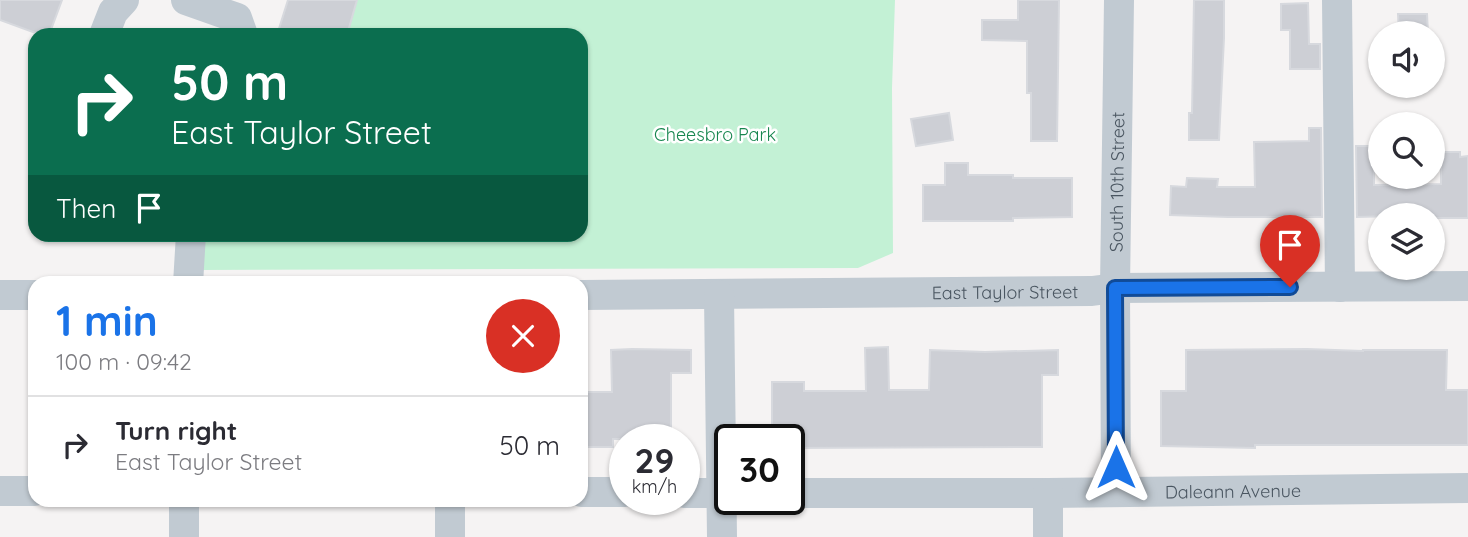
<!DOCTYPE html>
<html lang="en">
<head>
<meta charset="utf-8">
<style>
	:root { --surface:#fff; --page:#f2f2f3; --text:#2b2b33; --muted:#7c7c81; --line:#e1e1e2; --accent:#1a73e8 }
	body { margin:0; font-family:Quicksand,sans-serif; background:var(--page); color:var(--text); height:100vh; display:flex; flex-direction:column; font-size:26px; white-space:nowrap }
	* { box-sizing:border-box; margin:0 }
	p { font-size:23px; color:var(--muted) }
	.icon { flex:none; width:38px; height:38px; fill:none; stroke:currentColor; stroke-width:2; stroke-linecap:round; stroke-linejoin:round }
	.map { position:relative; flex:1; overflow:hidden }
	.drawer { position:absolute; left:28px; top:276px; width:560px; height:231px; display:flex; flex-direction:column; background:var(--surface); border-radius:21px; box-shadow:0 2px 5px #0004 }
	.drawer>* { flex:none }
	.hud { position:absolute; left:28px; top:28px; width:560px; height:214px; border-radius:21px; box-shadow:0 2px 5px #0004; background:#0b6e4f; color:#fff; overflow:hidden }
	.controls { position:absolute; left:1368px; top:21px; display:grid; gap:14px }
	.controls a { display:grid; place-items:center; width:77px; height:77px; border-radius:50%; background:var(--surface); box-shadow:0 2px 5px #0004; font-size:35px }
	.speed { position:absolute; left:609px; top:424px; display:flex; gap:14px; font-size:35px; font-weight:700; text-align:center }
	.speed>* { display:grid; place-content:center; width:91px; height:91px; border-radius:50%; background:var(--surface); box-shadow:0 2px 5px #0004; line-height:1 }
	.speed small { font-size:18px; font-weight:400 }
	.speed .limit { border:4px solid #111; border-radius:10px; background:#fff; color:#111 }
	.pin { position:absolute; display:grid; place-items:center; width:60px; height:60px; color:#fff; margin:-72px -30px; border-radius:50% 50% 50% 0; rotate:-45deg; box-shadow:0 0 7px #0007 }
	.pin .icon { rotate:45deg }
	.me { position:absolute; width:77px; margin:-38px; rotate:0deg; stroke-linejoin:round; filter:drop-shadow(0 0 5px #0008) }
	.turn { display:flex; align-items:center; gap:24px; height:147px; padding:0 28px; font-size:32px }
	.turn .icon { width:91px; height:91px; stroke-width:2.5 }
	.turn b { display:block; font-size:49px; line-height:60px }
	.then { display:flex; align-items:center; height:66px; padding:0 28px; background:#0003; gap:14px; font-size:26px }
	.round { display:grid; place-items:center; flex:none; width:74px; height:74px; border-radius:37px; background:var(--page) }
	.head { display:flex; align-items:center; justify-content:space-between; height:119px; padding:0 28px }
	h1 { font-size:42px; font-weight:700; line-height:52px; color:var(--accent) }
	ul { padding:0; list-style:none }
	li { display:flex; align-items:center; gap:21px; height:98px; padding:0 28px; border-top:2px solid var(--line) }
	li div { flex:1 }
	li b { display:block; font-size:26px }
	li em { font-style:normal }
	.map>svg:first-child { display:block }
</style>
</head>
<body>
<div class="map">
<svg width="1468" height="537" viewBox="0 0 1468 537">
	<rect width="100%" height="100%" fill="#f5f3f3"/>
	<!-- green -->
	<polygon fill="#c3f1d5" points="347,0 895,0 892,88 893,253 858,268 200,270 201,235 581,234 581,35 332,35"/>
	<!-- building -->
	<g fill="#cdcfd5" stroke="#d7d9de" stroke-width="2">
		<polygon points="0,0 62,0 49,35 41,35 0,20"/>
		<polygon points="288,0 357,0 347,35 277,35"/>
		<polygon points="1018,0 1059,0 1057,141 1031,141 1031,93 1027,93 1027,41 982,40 982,20 1018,20"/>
		<polygon points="1194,0 1224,0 1224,38 1219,140 1189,140 1189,113 1192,113"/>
		<polygon points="1308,3 1309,44 1320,44 1320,69 1290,69 1290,30 1281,30 1281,4"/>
		<polygon points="1398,14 1427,14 1428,33 1399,33"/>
		<polygon points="949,113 953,140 916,146 911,119"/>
		<polygon points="1309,128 1321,128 1322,217 1228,217 1170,215 1171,186 1186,187 1187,178 1218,179 1217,187 1255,187 1254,142 1309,141"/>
		<polygon points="1356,146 1374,146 1374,185 1441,184 1441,152 1460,152 1460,157 1468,156 1468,218 1433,218 1433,215 1357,217"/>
		<polygon points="945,163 968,163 968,175 1013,175 1013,178 1072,178 1072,217 1013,218 1013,221 923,221 923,185 945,185"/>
		<polygon points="888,347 889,390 929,390 930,350 985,352 1058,350 1058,375 1042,375 1042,447 789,448 789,439 772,439 772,382 804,382 804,391 866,391 865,348"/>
		<polygon points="632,349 691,350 691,373 671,373 671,439 613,439 613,447 582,447 582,392 612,392 611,350"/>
		<polygon points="1307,349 1363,351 1363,350 1447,350 1446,390 1468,390 1468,445 1255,445 1255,448 1161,446 1161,391 1186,391 1186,350"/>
	</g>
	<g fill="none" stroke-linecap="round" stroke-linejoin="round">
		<!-- minor -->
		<g stroke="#c1cad2" stroke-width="30">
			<polyline points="186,0 237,18 243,35"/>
			<polyline points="1337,0 1340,287"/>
			<polyline points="104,35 113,12 124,0"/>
			<polyline points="188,284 191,234"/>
			<polyline points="0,295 35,295"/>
			<path id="s1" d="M581,295l511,-4 23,-3 353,-2"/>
			<polyline points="719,295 722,537"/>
			<polyline points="0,491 35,491"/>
			<polyline points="581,492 625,492"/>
			<path id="s2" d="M1116,492l-1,-204 4,-288"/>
			<polyline points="684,493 730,493"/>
			<path id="s3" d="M789,493h259l420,-5"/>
			<polyline points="184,500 184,537"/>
			<polyline points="450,500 450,537"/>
			<polyline points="1048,537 1048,493"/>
		</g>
	</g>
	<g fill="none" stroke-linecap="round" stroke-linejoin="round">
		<defs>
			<polyline id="route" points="1116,467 1115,288 1290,287"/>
		</defs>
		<!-- route casing -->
		<use href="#route" stroke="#114b97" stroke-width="18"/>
		<!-- route -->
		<use href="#route" stroke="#1a73e8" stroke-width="12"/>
	</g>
	<g text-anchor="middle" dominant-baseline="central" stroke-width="5" stroke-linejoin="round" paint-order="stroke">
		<!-- park labels -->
		<g font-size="18" fill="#17864f" stroke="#fff">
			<text x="715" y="134">Cheesbro Park</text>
		</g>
		<!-- street labels -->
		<g font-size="18" fill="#4a5661" stroke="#fff">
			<text stroke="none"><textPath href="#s2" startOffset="310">South 10th Street</textPath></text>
			<text stroke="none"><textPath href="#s1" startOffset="424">East Taylor Street</textPath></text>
			<text stroke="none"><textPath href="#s3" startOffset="444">Daleann Avenue</textPath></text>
		</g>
	</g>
</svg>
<div class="controls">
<a><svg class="icon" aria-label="sound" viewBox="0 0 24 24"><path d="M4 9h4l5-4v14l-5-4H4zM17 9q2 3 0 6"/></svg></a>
<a><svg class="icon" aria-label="search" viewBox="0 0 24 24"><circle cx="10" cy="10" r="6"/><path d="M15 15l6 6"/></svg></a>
<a><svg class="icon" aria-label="layers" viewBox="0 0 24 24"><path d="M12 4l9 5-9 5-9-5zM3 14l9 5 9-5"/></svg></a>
</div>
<div class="speed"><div>29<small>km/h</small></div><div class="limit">30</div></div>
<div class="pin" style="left:1290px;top:287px;background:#d93025"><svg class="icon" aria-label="arrive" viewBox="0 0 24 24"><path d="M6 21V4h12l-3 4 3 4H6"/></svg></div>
<svg class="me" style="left:1116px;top:467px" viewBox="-20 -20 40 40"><path d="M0-17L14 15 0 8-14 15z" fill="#1a73e8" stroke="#fff" stroke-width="4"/></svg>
<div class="hud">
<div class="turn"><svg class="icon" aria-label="right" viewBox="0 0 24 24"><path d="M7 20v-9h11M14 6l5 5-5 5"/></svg><div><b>50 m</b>East Taylor Street</div></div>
<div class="then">Then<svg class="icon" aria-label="arrive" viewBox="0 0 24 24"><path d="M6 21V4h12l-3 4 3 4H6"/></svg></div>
</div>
<section class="drawer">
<div class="head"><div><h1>1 min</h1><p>100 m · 09:42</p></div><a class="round" style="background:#d93025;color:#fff"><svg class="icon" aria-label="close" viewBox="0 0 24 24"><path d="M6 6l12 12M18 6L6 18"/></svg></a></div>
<ul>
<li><svg class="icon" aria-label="right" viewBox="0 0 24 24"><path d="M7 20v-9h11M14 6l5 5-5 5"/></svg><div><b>Turn right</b><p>East Taylor Street</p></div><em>50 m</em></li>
</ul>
</section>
</div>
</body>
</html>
